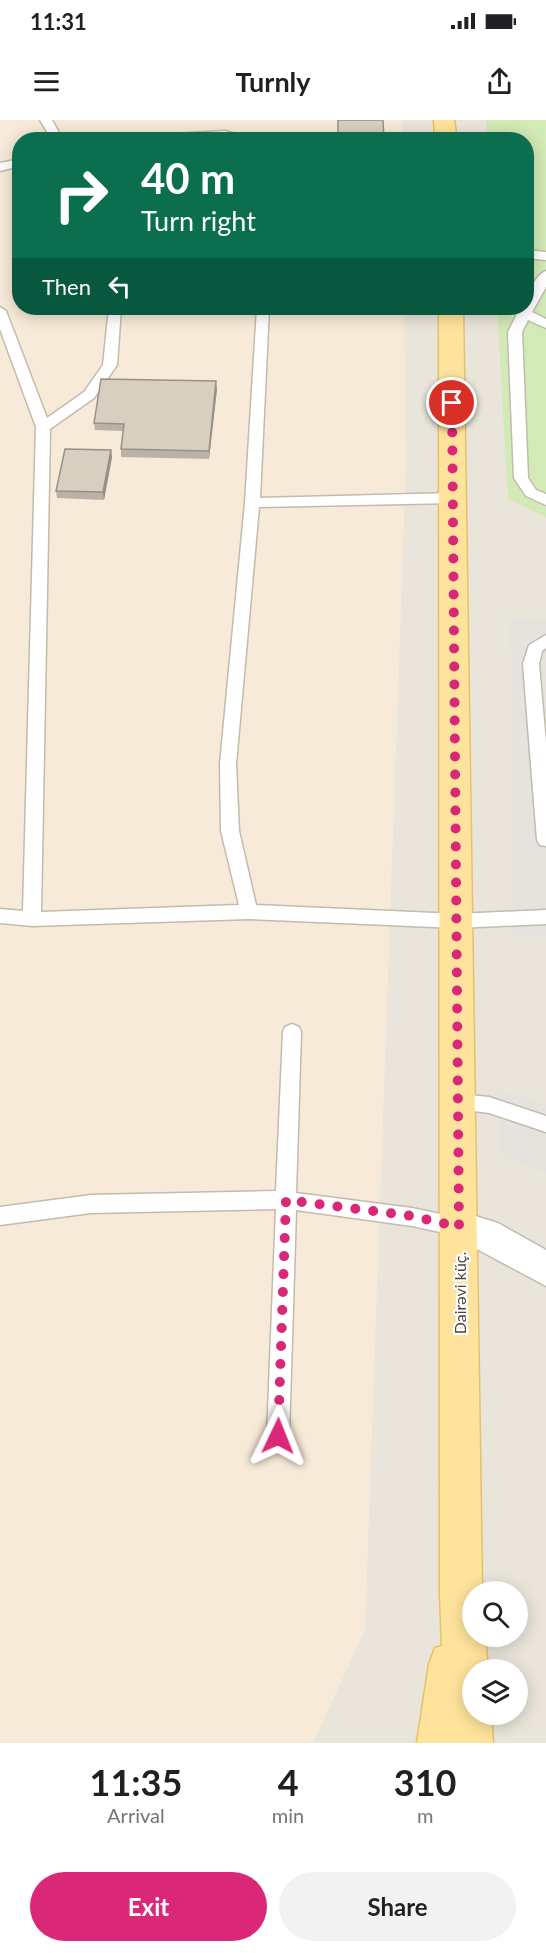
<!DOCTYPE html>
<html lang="en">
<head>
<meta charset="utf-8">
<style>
	:root { --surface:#fff; --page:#f2f2f2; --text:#202124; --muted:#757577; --accent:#db2777 }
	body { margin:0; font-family:Lato,sans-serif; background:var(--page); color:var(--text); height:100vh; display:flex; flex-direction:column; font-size:22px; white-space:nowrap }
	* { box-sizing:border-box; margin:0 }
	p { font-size:20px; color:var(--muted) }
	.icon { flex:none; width:33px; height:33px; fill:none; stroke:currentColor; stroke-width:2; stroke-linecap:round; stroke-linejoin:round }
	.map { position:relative; height:1623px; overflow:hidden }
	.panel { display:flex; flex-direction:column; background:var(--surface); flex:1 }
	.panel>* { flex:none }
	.hud { position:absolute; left:12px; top:12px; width:522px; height:183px; border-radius:24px; box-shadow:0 3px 15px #0003; background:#0b6e4f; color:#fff; overflow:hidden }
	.controls { position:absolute; left:462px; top:1461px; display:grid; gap:12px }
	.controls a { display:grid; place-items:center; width:66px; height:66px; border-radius:50%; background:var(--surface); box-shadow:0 3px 15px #0003; font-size:30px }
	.pin { position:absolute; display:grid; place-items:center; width:51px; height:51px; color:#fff; margin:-26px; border:3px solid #fff; border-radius:50%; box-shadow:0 2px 6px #0007 }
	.me { position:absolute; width:66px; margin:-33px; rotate:2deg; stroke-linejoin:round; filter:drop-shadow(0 0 4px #0008) }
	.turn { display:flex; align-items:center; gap:21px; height:126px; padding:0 30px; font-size:27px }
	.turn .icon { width:78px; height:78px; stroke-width:2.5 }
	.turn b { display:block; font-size:42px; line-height:51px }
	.then { display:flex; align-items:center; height:57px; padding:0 30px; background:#0003; gap:12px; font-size:22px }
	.eta { display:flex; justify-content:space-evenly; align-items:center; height:102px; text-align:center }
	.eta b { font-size:36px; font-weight:700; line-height:42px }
	.primary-button { display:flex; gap:12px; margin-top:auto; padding:12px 30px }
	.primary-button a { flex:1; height:69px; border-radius:36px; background:var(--accent); color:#fff; font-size:24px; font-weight:700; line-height:69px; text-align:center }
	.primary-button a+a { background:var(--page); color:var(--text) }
	.status { display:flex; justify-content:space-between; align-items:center; height:42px; padding:0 30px; background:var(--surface); direction:ltr }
	.status svg { height:16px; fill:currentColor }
	header { display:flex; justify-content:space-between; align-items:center; height:78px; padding:0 30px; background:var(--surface); font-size:27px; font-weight:700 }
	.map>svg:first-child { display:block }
</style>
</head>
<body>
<div class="status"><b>11:31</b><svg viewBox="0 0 49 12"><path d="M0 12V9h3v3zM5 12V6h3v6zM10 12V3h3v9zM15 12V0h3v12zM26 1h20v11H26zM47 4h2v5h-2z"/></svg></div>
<header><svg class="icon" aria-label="menu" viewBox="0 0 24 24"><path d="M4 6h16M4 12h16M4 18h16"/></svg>Turnly<svg class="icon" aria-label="share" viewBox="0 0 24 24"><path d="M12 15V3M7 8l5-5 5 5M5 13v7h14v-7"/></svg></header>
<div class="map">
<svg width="546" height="1623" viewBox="0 0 546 1623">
	<rect width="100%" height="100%" fill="#f6f3ec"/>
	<!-- residential -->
	<path fill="#eae5da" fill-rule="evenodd" d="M0,0h546v1623h-546zM20,20h506v168h-506zM472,1472h46v44h-46zM472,1550h46v44h-46z"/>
	<!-- commercial -->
	<polygon fill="#f7ead8" points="0,0 402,0 402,19 20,20 20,188 404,188 406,344 365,1510 313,1623 0,1623"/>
	<!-- industrial -->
	<g fill="#e6e2dd">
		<polygon points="510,499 546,500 546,818 513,815"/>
		<polygon points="498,971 546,984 546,1053 499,1034"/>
	</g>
	<!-- green -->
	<polygon fill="#d2eab5" points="486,0 546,0 546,397 508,379 497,188 526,188 526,20 487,19"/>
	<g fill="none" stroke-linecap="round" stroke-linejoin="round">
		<defs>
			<g id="lane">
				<polygon points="40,0 52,0 63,20 52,20"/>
				<polygon points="225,11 257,20 116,20 121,17"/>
				<polygon points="20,39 20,46 0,51 0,43"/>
				<polygon points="526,130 546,132 546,140 526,138"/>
				<path d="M546,151v16l-14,25 14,7v9l-18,-8 -6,12 6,146 8,12 10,4v11l-20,-9 -12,-18 -6,-146 11,-22 7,-2c0,-12 9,-33 20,-37z"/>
				<polygon points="0,187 6,191 47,298 84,272 103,245 109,188 121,188 117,245 94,278 50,309 41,792 239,785 221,711 220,644 245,383 257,188 269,188 260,378 453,373 460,378 453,383 259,387 236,644 239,711 256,785 457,794 546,790 546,804 457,808 249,799 32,806 0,803 0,789 23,791 36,307 0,209"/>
				<polygon points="546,515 546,528 542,531 539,544 546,623 546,726 540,725 537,720 523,544 529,525"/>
				<polygon points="292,904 299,907 301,912 296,1073 412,1088 459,1098 466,1101 469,1107 466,1113 459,1116 412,1106 296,1090 289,1316 286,1323 278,1327 270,1323 267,1316 276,1089 91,1093 0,1105 0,1087 91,1075 276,1071 283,912 285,907"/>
				<polygon points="458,974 489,977 546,996 546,1012 489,993 451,988 448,982 451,976"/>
			</g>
			<polygon id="street" points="459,1091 498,1103 546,1130 546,1166 475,1128 446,1119 440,1107 446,1095"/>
			<g id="primary">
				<polygon points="434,0 454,0 457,20 435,20"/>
				<polygon points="439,188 463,188 482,1472 472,1472 472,1516 485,1516 488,1550 472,1550 472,1594 491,1594 493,1623 417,1623 429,1544 435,1528 442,1526 440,1474"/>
			</g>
		</defs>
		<!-- lane casing -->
		<use href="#lane" stroke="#c2bbae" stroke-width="3"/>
		<!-- street casing -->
		<use href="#street" stroke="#c2bbae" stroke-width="3"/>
		<!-- primary casing -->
		<use href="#primary" stroke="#e6c16a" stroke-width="3"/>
		<!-- lane -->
		<use href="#lane" fill="#fff" fill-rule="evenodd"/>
		<!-- street -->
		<use href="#street" fill="#fff" fill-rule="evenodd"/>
		<!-- primary -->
		<use href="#primary" fill="#ffe39c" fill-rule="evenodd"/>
	</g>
	<!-- wall -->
	<g fill="#bab2a6">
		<polygon points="217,269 209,339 121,337 121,329 123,311 95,310 94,303"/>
		<polygon points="111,330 112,337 104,380 57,378 56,371"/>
	</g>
	<!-- shaded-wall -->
	<g fill="#979187">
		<polygon points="216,261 217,269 209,339 209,331"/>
		<polygon points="111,330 112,337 104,380 103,372"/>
	</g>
	<!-- building -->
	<g fill="#d8cfc1" stroke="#979187" stroke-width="1.5">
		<polygon points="338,0 383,0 384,20 338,20"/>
		<polygon points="101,259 216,261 209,331 121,329 124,304 94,303"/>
		<polygon points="65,329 111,330 103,372 56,371"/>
	</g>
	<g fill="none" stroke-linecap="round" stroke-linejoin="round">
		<!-- route -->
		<polyline stroke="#db2777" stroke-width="10" stroke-dasharray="0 18" points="278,1316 286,1080 412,1096 459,1107 452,283"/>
	</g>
	<g text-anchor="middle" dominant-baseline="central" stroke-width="4.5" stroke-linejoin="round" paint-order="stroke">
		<!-- street labels -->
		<g font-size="16" fill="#4b4439" stroke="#fff">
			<text transform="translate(459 1173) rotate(-90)">Dairəvi küç.</text>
		</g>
	</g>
</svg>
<div class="controls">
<a><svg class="icon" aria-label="search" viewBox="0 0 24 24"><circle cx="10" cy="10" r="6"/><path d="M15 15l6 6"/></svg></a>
<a><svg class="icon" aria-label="layers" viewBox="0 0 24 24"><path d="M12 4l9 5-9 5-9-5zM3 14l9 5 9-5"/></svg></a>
</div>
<div class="pin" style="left:452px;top:283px;background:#d93025"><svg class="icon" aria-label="arrive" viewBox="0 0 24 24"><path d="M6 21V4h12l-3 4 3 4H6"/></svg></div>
<svg class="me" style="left:278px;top:1316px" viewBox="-20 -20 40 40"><path d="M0-17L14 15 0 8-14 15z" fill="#db2777" stroke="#fff" stroke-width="4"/></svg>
<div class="hud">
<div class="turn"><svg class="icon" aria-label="right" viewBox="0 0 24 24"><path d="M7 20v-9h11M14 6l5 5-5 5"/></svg><div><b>40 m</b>Turn right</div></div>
<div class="then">Then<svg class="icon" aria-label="left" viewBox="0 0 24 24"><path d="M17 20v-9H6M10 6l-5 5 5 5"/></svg></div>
</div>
</div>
<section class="panel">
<div class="eta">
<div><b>11:35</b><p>Arrival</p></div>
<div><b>4</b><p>min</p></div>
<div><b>310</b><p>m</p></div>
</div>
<div class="primary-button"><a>Exit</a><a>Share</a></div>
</section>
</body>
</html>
